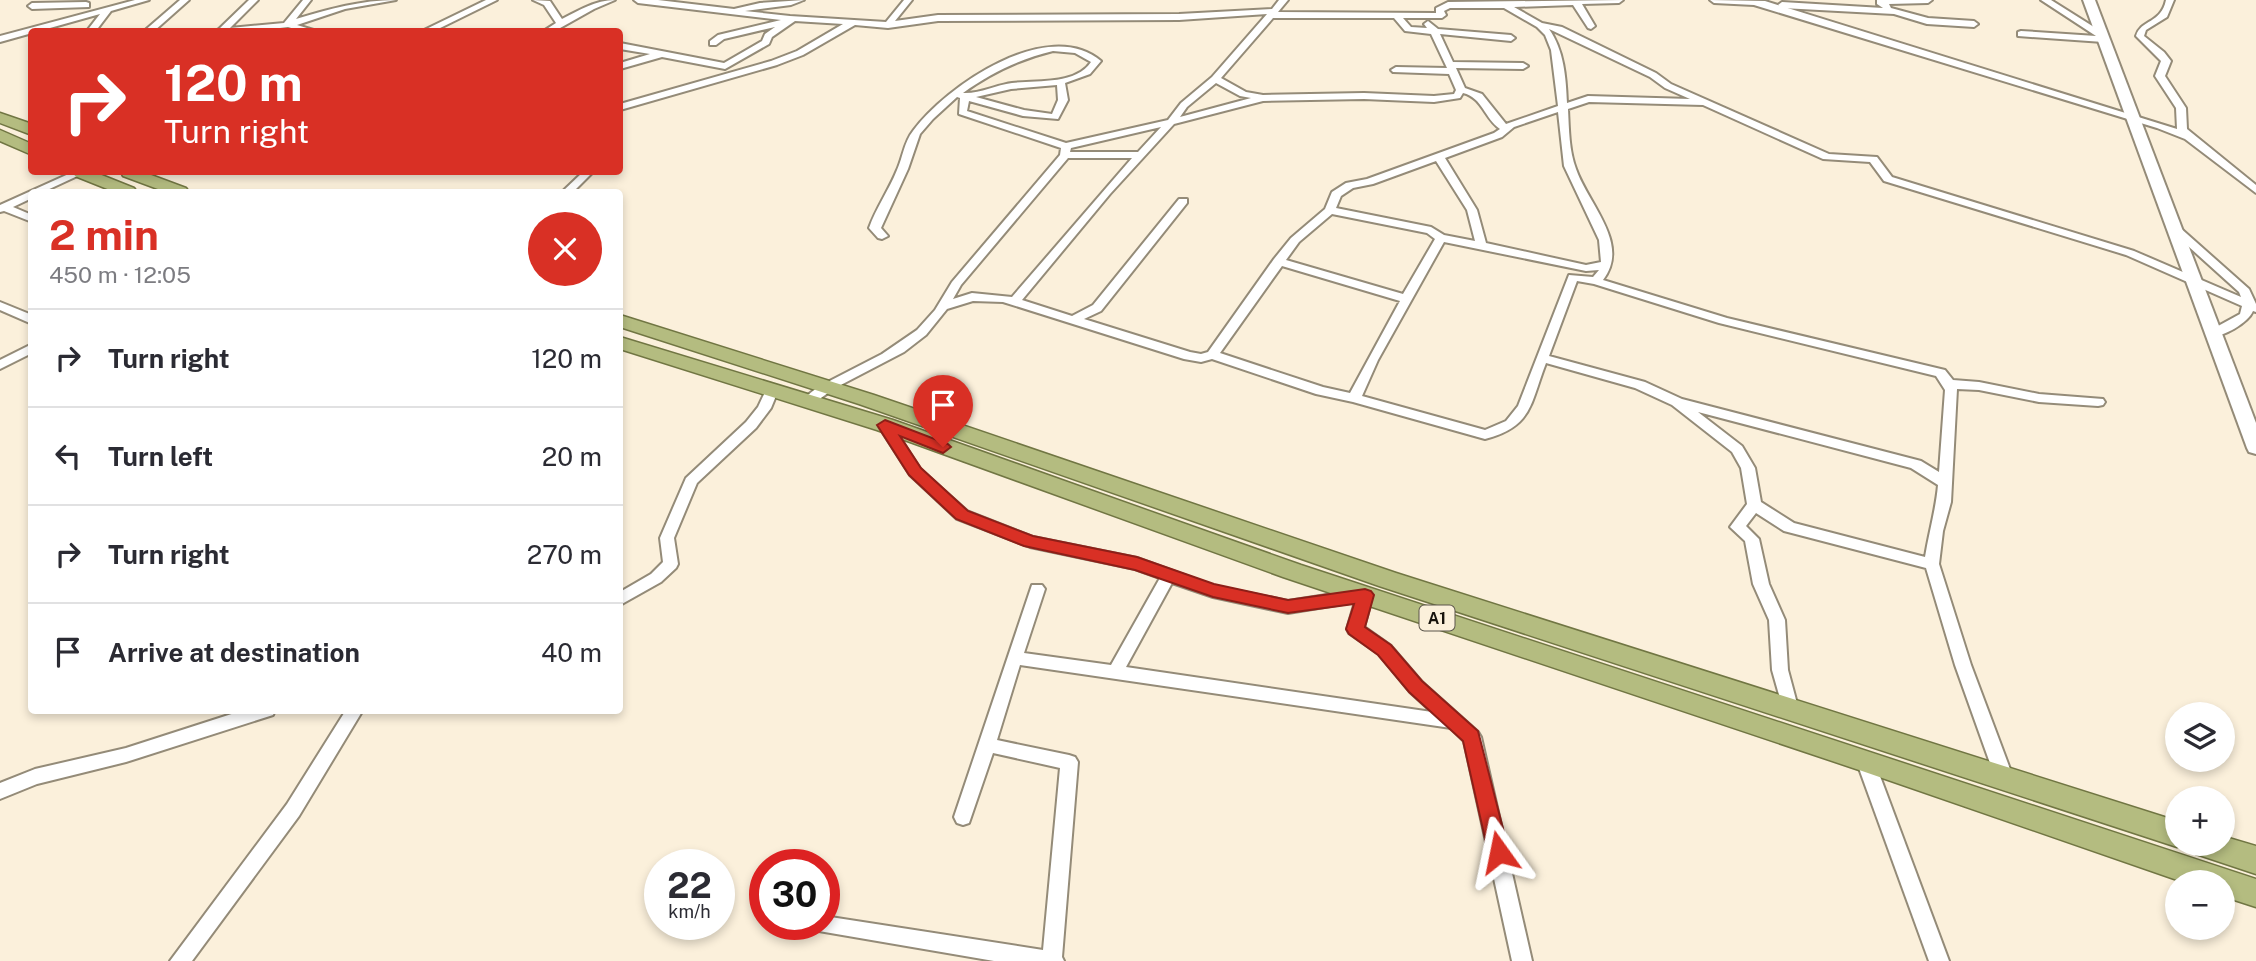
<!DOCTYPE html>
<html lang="en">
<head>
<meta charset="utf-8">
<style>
	:root { --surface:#fff; --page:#f2f2f3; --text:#2b2b33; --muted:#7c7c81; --line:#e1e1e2; --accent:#d93025 }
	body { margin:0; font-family:"Public Sans",sans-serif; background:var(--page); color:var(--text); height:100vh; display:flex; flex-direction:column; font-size:26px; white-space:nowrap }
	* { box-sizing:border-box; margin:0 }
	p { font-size:23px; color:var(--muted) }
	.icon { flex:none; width:38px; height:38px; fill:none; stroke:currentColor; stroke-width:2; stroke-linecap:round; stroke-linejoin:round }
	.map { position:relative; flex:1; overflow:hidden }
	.sheet { position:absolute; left:28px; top:189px; width:595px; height:525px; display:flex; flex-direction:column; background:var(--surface); border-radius:7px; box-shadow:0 4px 10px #0003 }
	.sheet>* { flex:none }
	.top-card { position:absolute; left:28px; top:28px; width:595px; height:147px; border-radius:7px; box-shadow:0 4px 10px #0003; background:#d93025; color:#fff; overflow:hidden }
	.fabs { position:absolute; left:2165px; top:702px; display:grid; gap:14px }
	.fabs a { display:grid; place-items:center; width:70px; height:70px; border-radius:50%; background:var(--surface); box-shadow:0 4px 10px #0003; font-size:35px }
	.speed { position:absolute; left:644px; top:849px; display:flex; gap:14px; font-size:35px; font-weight:700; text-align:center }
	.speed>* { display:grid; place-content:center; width:91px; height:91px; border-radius:50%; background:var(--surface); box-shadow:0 4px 10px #0003; line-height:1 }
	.speed small { font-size:18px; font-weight:400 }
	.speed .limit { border:10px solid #d22; background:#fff; color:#111 }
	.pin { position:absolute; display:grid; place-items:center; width:60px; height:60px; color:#fff; margin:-72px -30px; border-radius:50% 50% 50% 0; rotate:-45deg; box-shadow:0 0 7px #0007 }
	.pin .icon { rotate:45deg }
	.me { position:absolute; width:77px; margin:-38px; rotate:348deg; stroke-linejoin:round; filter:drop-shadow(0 0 5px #0008) }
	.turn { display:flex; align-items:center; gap:24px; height:147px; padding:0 21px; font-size:32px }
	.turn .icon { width:91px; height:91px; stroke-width:2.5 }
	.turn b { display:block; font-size:49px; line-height:60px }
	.round { display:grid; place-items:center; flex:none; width:74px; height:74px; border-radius:37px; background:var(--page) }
	.summary { display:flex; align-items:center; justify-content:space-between; height:119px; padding:0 21px }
	h1 { font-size:42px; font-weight:700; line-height:52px; color:var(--accent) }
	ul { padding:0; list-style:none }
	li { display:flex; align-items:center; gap:21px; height:98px; padding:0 21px; border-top:2px solid var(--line) }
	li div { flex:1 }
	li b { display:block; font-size:26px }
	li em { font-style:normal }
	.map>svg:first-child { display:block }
</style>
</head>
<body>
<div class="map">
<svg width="2256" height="961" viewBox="0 0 2256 961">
	<rect width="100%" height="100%" fill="#fbf0db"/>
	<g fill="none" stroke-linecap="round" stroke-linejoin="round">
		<defs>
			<g id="minor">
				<polygon points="135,0 149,0 111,11 95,32 86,32 100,14 0,42 0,36"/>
				<polygon points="180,0 189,0 153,32 143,32"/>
				<path d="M249,0h9l-28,28 54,-5 19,-23h8l-15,19c34,-10 65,-19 100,-19l-51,9 -48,16 23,7h-16l-16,-5 -40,5h-35l6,-3z"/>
				<polygon points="486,0 497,0 432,32 420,32"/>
				<path d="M533,0l17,1 12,18c18,-9 33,-19 53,-19l-21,9 -41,23h-11l14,-9 -12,-18z"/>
				<path d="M634,0h24l76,9 26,-6 44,-3 -13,5 -46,6 45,5 96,6 18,-22h8l-17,21 43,-6 241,-1 93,-5 7,-9h9l-10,12 158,1v-5l12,-6 175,-2 -4,3 -37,1 13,22 -4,3 -3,-1 -15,-23 -59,2 28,16 20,4 94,46 15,11 158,70 48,3 15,20 242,74 107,46 -2,-5 -71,-64 6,-3 4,1 71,63 7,15v8l-3,-1c-5,12 -31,27 -44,26l-2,-3 2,-3 31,-17 2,-8 -116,-51 -242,-74 -14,-19 -47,-3 -120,-54 -114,-3 -21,7c1,20 1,42 8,60 12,35 55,75 27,111l124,38 218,52 8,10 26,2 60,12 64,5 2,3 -2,3 -5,1 -59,-4 -60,-12 -22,-1 -6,113 -8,29 -4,33 32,101 42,112 -3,5 -6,3 -6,-3 -3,-5 -40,-112 -29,-97 -142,-37 -28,-18 -10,13 13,13 10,45 16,36 3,50 11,41 -2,5 -6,2 -6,-2 -13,-46 -3,-50 -16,-36 -8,-43 -15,-14 17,-23 -6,-36 -9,-16 -60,-47 -37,-17 -89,-25c-16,41 -13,63 -61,76l-132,-37 -37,-8 -104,-35 -11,3 -17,-3 -181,-57 -30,-1 -26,8 -21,26 -22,17 -69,36 -24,17h-10l-2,-3 19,-15 64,-33 35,-24 18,-20 17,-28 108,-127 1,-7 -102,-34 1,-16 -3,-1 -24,22 -13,15 -12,35 -27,59 7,8 -6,3 -4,-1 -9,-10c7,-20 20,-38 28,-58 6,-13 7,-28 16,-39 33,-45 135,-115 188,-70l-11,13 -25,9 3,17 -10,19 -35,-3 -54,-15 -2,10 99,32 102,-23 13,-17 31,-26 55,-63 -88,6 -241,1 -50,7 -33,-3 -52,30 -26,10 -157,45v-6l151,-43 26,-10 46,-27 -48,-3 -23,16 -3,7 -44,25 -63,-12 -42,12v-6l30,-9 -30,-5v-6l104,20 38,-22 3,-7 10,-7 -51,12 -8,6h-6v-4l8,-6 63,-15 -143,-17zM1450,8h54l33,19 8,8 6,15 7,56 -52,18 -24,-30 -17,-6 -9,-20 67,1 5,-3 -5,-3 -70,-1 -13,-28 71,7 4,-3 -4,-3 -73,-6 -10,-8 -4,3 3,4 -16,-1 -8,-9h39l4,-3 -2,-4zM1273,18h121l11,13 26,3 16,34 -51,-1 -5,3 2,2 56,2 7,16 -2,4 -20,2 -70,-3 -101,2 -17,-3 -25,-14zM1549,29l101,48 15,11 25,11 -102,-3 -21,7c-1,-25 -3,-53 -18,-74zM1053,51l22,2 16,9c-15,23 -55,18 -79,21 -16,2 -33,11 -49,10 28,-20 57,-34 90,-42zM1216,83l24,13 11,2 -71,19 7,-10zM1057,85l1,15 -6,14 -28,-4 -48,-13 35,-8zM1463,93c20,5 21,25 37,36l-6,4 -127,46 -21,4 -14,9 -7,17 -34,29 -17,21 -66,93 -7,2 -11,-2 -106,-33 17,-8 86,-108v-4h-8l-86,106 -21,11 -50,-16 88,-106 64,-70 89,-23 101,-2 70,3 26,-4zM1558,112l6,54 35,74 2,22 -15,3 -100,-22 -9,-33 -32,-52 57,-21 12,-10zM1161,127l-23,25h-68l1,-4zM1068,158h64l-120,139 -40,-4 -19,6 8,-14zM1436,161l31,49 8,31 -31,-6 -13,-8 -95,-19 5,-12 12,-8 20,-4zM1332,214l95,19 8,6 -32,55 -117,-34 13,-18zM1444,242l142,29 13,-1 -6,7 -24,-2 -51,131 -12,15 -21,9 -123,-34 16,-36zM1282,266l118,35 -50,92 -27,-6 -103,-34zM1577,281l17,3 125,39 217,53 9,14 -6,82 -18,-11 -239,-62 -37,-17 -96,-26zM1698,412l213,56 27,17c-2,24 -9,47 -13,72l-131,-34 -33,-21 -6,-34 -13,-22z"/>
				<path d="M1710,0l55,1 412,128 -1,-21 -21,-32 6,-15 -25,-25c5,-17 25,-12 30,-36h8l-7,17 -21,13 -2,6 20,16 7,9 -6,15 21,32 1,21 69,56v8l-71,-54 -28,-11 -403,-123 -40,-2z"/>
				<polygon points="1877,0 1932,0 1928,3 1889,4 1891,8 1928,18 1974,21 1978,24 1974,27 1927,24 1894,14 1782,8 1778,5 1782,2 1883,8 1877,4"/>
				<polygon points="2041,0 2051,0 2105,34 2107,39 2103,42 2018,36 2018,32 2021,31 2096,36"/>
				<polygon points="86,2 89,3 89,7 32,9 28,6 32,3"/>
				<polygon points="73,172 86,172 43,192 32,192 32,198 13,207 32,215 32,222 4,211 0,212 0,205"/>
				<polygon points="583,172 593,172 573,192 562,192"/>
				<polygon points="0,302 32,315 32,324 0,310"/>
				<polygon points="32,344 32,353 0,369 0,360"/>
				<polygon points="772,387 778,391 771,408 756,428 697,483 674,538 678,564 676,568 661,582 620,605 620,592 651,574 663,562 660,538 686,478 746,422 758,407 767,388"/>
				<path d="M885,421l5,1 30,47 47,42 66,26 104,21 77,28 74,15 77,-12 5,2 3,4 -9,32 27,19 31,36 56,50 3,5 51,224h-20l-48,-220 -13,-13 -431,-63 -23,75 72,15 6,2 3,5 -16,195 2,4h-70l-181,-31 -3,-6h14v-8l219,34 17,-182 -67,-15 -24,70 -6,2 -6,-2 -3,-6 78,-232h10l3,4 -21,64 87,12 49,-87 -25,-9 -105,-22 -73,-28 -47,-44 -32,-50zM1172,583l41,14 75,16 67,-11 -8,27 2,4 30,21 31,38 22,20 -306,-45z"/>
				<polygon points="244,710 275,710 273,715 126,762 37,784 0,799 0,783 35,769 126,748"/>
				<polygon points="346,710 363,710 299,816 192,961 170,961 287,804"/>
				<polygon points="1865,753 1871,755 1874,760 1949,961 1929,961 1856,760 1859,755"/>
			</g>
			<polygon id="secondary" points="2083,0 2095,0 2256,423 2256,454 2249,452 2247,448"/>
			<g id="trunk">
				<polygon points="0,113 32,124 32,135 0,123"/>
				<polygon points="0,130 32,144 32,155 0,141"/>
				<polygon points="73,172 94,172 134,188 137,192 115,192 75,176"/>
				<polygon points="121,172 143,172 186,188 189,192 166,192 123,176"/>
				<polygon points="620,315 874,395 1396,573 2177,821 2177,844 2187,844 2177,847 1379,586 859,404 620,327"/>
				<polygon points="620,337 893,420 1301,565 2256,879 2256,907 2222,896 2222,882 2183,882 1865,772 1283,577 877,430 620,349"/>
				<polygon points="2222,836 2256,846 2256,874 2196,854 2191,844 2222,844"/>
			</g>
		</defs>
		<!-- minor casing -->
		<use href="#minor" stroke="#948b78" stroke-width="4"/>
		<!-- secondary casing -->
		<use href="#secondary" stroke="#948b78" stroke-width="4"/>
		<!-- trunk casing -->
		<use href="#trunk" stroke="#717643" stroke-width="3"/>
		<!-- minor -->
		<use href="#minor" fill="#fff" fill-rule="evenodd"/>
		<!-- secondary -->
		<use href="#secondary" fill="#fff" fill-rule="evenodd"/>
		<!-- trunk -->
		<use href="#trunk" fill="#b4bc80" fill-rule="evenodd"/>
	</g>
	<!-- route -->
	<polygon fill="#d93025" stroke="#8d1f18" stroke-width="2" points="885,420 948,444 951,447 943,453 900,436 921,468 968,511 1033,536 1137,557 1214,584 1288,600 1365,589 1371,591 1374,595 1365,627 1391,645 1422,681 1478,731 1509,852 1506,859 1499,862 1491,859 1488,852 1463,741 1409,692 1378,655 1349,634 1346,629 1354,604 1288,613 1213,597 1135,570 1024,546 956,519 909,475 877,425"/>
	<g text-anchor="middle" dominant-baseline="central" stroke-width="5" stroke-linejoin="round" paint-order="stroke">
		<!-- shield labels -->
		<rect fill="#fbf0db" stroke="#5b554a" stroke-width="2" x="1419.5" y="605.5" width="35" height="25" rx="5"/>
		<g font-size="16" font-weight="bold" fill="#17130c">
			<text x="1437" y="618">A1</text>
		</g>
	</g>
</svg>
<div class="fabs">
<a><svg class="icon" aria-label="layers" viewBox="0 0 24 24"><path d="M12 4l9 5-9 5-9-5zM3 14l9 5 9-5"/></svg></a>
<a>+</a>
<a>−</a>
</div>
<div class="speed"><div>22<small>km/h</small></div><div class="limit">30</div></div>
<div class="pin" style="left:943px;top:447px;background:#d93025"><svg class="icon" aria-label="arrive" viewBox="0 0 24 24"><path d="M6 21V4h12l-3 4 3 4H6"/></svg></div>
<svg class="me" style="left:1499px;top:852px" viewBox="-20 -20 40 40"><path d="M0-17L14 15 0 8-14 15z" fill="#d93025" stroke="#fff" stroke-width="4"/></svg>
<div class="top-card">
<div class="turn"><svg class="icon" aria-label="right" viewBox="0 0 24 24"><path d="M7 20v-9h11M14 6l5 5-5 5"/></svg><div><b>120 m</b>Turn right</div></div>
</div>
<section class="sheet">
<div class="summary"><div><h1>2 min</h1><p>450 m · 12:05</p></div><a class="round" style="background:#d93025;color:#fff"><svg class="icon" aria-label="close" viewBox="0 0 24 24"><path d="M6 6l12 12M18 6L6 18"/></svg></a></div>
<ul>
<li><svg class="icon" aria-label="right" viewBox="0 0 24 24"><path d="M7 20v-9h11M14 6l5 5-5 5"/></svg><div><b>Turn right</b></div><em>120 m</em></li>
<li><svg class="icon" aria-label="left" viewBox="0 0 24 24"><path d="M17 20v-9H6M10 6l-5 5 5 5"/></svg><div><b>Turn left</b></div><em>20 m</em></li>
<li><svg class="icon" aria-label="right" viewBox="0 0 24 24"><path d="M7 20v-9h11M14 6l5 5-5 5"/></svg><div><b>Turn right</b></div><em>270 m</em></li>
<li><svg class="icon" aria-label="arrive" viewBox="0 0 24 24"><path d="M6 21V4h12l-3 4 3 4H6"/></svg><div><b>Arrive at destination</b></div><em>40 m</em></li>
</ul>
</section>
</div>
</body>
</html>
